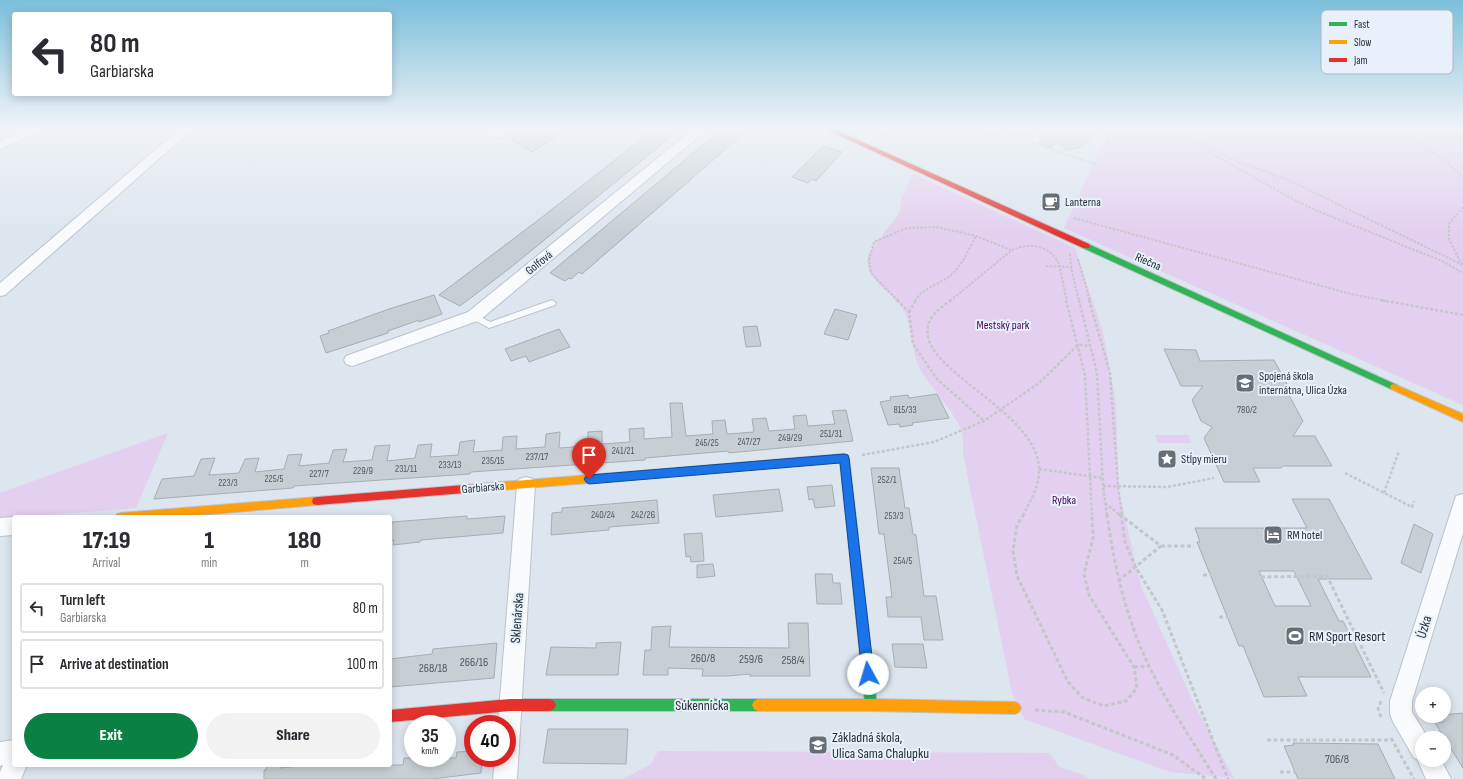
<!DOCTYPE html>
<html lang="en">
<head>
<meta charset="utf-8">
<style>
	:root { --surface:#fff; --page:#f2f2f3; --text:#2b2b33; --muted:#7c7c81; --line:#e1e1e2; --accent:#0b8043 }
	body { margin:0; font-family:"Sofia Sans Condensed",sans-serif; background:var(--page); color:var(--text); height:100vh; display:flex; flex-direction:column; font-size:15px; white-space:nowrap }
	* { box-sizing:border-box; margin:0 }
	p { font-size:13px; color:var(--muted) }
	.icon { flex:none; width:22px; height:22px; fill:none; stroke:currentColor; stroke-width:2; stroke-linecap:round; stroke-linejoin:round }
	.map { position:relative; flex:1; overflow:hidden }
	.drawer { position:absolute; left:12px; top:515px; width:380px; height:252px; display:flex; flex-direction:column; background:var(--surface); border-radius:4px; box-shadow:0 2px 10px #0003 }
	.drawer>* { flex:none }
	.guide { position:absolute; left:12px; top:12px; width:380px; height:84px; border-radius:4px; box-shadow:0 2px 10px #0003; background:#fff; color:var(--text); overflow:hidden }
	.tools { position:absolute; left:1415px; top:687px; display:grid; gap:8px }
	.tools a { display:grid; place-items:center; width:36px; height:36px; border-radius:50%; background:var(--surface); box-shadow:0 2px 10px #0003; font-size:20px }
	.speed { position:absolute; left:404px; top:715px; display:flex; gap:8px; font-size:20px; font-weight:700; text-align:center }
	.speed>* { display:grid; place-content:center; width:52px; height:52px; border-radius:50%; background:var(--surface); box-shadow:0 2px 10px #0003; line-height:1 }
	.speed small { font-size:10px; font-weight:400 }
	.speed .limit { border:6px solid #d22; background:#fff; color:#111 }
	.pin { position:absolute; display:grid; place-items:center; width:34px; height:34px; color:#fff; margin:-41px -17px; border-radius:50% 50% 50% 0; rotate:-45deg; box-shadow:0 0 4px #0007 }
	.pin .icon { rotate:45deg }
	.me { position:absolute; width:44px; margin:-22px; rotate:354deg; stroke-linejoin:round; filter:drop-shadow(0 0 3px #0008) }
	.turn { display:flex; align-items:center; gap:14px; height:84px; padding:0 12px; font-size:18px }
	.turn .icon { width:52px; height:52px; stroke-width:2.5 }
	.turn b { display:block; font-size:28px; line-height:34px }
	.eta { display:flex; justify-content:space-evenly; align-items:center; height:68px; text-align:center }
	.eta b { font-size:24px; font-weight:800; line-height:28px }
	.primary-button { display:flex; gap:8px; margin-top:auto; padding:8px 12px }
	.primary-button a { flex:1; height:46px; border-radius:24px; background:var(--accent); color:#fff; font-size:16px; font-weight:800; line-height:46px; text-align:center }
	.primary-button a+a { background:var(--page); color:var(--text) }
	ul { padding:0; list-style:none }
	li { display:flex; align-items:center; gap:12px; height:50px; margin:0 8px 6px; padding:0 4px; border:2px solid var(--line); border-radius:4px }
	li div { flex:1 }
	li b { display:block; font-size:15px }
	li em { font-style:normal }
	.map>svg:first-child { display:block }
</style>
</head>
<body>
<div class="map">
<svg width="1463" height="779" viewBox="0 0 1463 779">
	<rect width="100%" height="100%" fill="#dde5ee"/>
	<!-- green -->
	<g fill="#e3cfef">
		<polygon points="1110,127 1463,127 1463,405 1064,228"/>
		<path d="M913,174l162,74 28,84 13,71 3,89 22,94 54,120 39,72 -64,-6 -146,-53 -12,-26 -49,-239c0,-8 1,-20 -3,-27 -10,-21 -29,-38 -40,-58 -9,-18 -7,-39 -15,-56 -10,-22 -45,-33 -36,-60l31,-41 1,-12z"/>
		<polygon points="168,433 136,508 0,519 0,493"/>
		<polygon points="1155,435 1188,435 1192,443 1158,443"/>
		<polygon points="658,751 1050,753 1059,767 1084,775 1090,779 623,779 651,764"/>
	</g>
	<!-- building -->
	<g fill="#c7cfd4" stroke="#a6aeb3" fill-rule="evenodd">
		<polygon points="532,127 571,127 532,152 510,139"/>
		<polygon points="657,127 683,127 510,268 460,306 439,295 541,218"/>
		<polygon points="724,127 751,127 582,274 579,272 571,279 569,278 565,281 550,273"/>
		<polygon points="1043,127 1101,127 1081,147 1067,150 1058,141 1051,148 1038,143 1049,132"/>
		<polygon points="823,146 842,152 816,181 812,179 808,183 792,177"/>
		<polygon points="434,295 442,314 419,322 419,320 388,331 388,333 326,353 320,336 329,333 328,331 389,309"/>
		<polygon points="835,309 857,315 848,340 824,334"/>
		<polygon points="757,326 761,346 746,347 743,327"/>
		<polygon points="559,329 570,347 529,362 526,356 511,361 505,349"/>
		<polygon points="1164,349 1196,350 1200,361 1274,360 1288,386 1284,386 1303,421 1293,436 1315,436 1332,466 1283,466 1281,468 1253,468 1260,482 1224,482 1204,438 1212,427 1201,421 1192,400 1203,386 1181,386"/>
		<polygon points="937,394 949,418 912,423 913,425 900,427 899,424 888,425 880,402 891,400 890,397 908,395 909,398"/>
		<polygon points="670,403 682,403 686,436 713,434 712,421 725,420 727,434 754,432 752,419 766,418 769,431 795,429 793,416 806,415 808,426 835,424 832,411 846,410 853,441 729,453 728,451 645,458 645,460 471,472 470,474 294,486 293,488 154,499 162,479 194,476 201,459 215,458 209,475 239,473 245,459 259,458 255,472 284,469 288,455 302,454 299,466 329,463 333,450 347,449 343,462 372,460 375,446 390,445 387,461 415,458 418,445 432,444 430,457 458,455 460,442 475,440 473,452 502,450 503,437 517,436 516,449 545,447 546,434 560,432 559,448 588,446 588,432 602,431 602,444 630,442 629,429 644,428 644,439 672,437"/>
		<polygon points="871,468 899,468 905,508 909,508 913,534 916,535 924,596 936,596 943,640 924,640 921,617 888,617 886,597 892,597 884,534 879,534"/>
		<polygon points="832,485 835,506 815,508 813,499 809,500 807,487"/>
		<polygon points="779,489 783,511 716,517 713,495"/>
		<path d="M1292,499h37l43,80h-54l21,42h4l28,56h-73l9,19 -43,1 -21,-51h-4l-42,-104h3l-5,-14h112zM1259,571h35l17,35h-36z"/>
		<polygon points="657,500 659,523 609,527 609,530 551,535 552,513 562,512 562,508"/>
		<polygon points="467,516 467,519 505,516 503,533 421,540 420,542 393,545 394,540 390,541 392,522"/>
		<polygon points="1414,524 1433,534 1421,573 1401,563"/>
		<polygon points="702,533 704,561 691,562 690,556 686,557 684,534"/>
		<polygon points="713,564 715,576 697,578 697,565"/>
		<polygon points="815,574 832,574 833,583 840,583 842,604 817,604"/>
		<polygon points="788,623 808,623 810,676 750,676 750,674 727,676 702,676 703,669 668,668 668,675 643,675 645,650 651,650 652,627 671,626 669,647 789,648"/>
		<polygon points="621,642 618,675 546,675 551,647 596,648 596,643"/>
		<polygon points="497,643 494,678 390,687 390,659 432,654 433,649"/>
		<polygon points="892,644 923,644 927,668 895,667"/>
		<polygon points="1463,713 1463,768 1435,723 1444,722 1444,715"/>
		<polygon points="548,729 628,729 626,764 543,763"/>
		<polygon points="1293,743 1378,744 1395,779 1298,779 1284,746 1294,745"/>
		<polygon points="473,751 473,758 482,758 481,773 432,779 264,779 264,770 266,770 267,765 281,765 280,768 309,765 403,765 404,758 456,758 457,752"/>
	</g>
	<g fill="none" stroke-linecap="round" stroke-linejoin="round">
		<defs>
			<polygon id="lane" points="552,300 556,303 555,305 489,328 471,318 470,316 474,313 490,322"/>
			<g id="street">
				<polygon points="27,127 42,127 40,130 0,150 0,141"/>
				<polygon points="182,127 195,127 5,295 0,296 0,283"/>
				<polygon points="500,127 514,127 500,138 492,138 490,135"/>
				<polygon points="696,127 710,127 480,320 358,364 352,366 346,364 344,360 346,356 468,312"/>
				<polygon points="526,477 533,479 535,485 517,779 493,779 495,758 507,758 507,724 498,724 517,485 519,479"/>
				<polygon points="1463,494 1463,533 1412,701 1412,712 1428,738 1422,738 1422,760 1441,760 1451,779 1426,779 1417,759 1414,758 1393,722 1390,714 1390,701 1454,502 1456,496"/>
				<polygon points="14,517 14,535 0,536 0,518"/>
				<polygon points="14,740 14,765 27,765 21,779 0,779 0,772 3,765 0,766 0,742"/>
			</g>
			<g id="fast">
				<polygon points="1086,243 1397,385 1398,387 1397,389 1391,389 1083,248 1082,246 1083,244"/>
				<polygon points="851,514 855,515 856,518 877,705 875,709 871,711 867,709 865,705 846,518 847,515"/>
				<polygon points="550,699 758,699 762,701 764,705 762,709 758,711 550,711 546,709 544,705 546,701"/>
			</g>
			<g id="slow">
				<polygon points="1394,384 1463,414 1463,422 1391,389 1390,387 1391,385"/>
				<polygon points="676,468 679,469 681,472 679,475 676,476 477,492 474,491 472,488 474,485 477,484"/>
				<polygon points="317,497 321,498 322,501 321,504 317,505 175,517 116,517 117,514 121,513"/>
				<polygon points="758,699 871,699 1015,702 1019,704 1021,708 1019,712 1015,714 871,711 758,711 754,709 752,705 754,701"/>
			</g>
			<g id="jam">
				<polygon points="821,127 829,127 1089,244 1090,246 1089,248 1083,248"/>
				<polygon points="844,454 847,455 849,458 856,518 855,521 851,522 847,521 846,518 840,462 676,476 673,475 671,472 673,469 676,468"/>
				<polygon points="477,484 480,485 482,488 480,491 477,492 317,505 313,504 312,501 313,498 317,497"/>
				<polygon points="511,699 550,699 554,701 556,705 554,709 550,711 511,711 390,722 390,710"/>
			</g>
		</defs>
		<!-- lane casing -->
		<use href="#lane" stroke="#bcc2ca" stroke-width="2"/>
		<!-- street casing -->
		<use href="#street" stroke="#bcc2ca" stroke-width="2"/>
		<!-- fast casing -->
		<use href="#fast" stroke="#bcc2ca" stroke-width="2"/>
		<!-- slow casing -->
		<use href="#slow" stroke="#bcc2ca" stroke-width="2"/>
		<!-- jam casing -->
		<use href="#jam" stroke="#bcc2ca" stroke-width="2"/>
		<!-- path-far2 -->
		<g stroke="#c4c7ca" stroke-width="2" stroke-dasharray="2.5 1.5" stroke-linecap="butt">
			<polyline points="977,127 985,134 1026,141"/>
			<polyline points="998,127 1031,142 1097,165"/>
			<polyline points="1026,127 1027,140"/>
			<polyline points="1170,127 1192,142 1285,195 1315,210 1442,261 1463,273"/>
			<polyline points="1176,127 1197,141 1232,159 1288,180 1463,265"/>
			<polyline points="1400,127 1463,176"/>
			<polyline points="881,129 885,131 881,135 886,137"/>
			<polyline points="1105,148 1114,127"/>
			<polyline points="1463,207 1449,224 1449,239 1463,267"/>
			<polyline points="1074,218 1351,294 1386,301"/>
			<polyline points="1070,254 1071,267 1079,301"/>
			<polyline points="1078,259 1090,301"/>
			<polyline points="1046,266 1071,267"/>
			<polyline points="898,301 871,273 869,260 874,242 907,228 937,227 976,236 1011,250"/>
			<path d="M915,301c8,-15 31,-18 40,-30 9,-9 15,-24 21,-35"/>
			<path d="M950,301l62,-51c16,-7 34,-6 45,10 4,8 7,31 10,41"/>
		</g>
		<!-- path-far1 -->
		<g stroke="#c4c7ca" stroke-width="2.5" stroke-dasharray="3 2" stroke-linecap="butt">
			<polyline points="897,300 909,312 913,344 937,379 984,421"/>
			<path d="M951,300c-9,7 -21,14 -23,27 -9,44 111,84 111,143 0,17 -8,30 -16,45"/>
			<polyline points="1066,300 1085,375 1092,515"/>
			<polyline points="1079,300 1097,373 1103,486 1107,515"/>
			<polyline points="1089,300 1110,373 1118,486 1122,515"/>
			<polyline points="1381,300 1463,315"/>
			<polyline points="909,312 916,300"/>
			<polyline points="862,455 934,442 984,421 1039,383 1078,345 1091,346"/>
			<polyline points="1039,469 1102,478"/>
			<polyline points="1345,473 1412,507 1414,501"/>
			<polyline points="1103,486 1167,487 1214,478"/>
			<polyline points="1384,493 1399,451"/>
			<polyline points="1105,503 1120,515"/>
		</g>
		<!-- path -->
		<g stroke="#c4c7ca" stroke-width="3" stroke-dasharray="4 2.5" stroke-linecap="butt">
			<polyline points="1024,514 1017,525 1013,551 1017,576 1068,682 1083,698 1104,706 1126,701 1137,688 1134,667 1089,595 1084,574 1093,538 1092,514"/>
			<path d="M1107,514c7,52 19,104 42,152 19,39 44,76 67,113"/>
			<polyline points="1121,514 1125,542 1135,566 1162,610 1228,779"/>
			<polyline points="1161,546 1194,546"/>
			<polyline points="1203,575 1211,575"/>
			<polyline points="1261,577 1327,576 1384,693"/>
			<polyline points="1118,581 1161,546 1119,514"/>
			<polyline points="1219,617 1228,617"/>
			<polyline points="1134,667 1149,666"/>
			<polyline points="1381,701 1378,709 1381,717"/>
			<polyline points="1035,710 1064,712 1173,755 1206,779"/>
			<polyline points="1391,738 1414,779"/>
			<polyline points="1267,740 1392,740"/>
			<polyline points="1280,772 1295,772"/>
		</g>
		<!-- lane -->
		<use href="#lane" fill="#fafbfc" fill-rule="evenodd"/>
		<!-- street -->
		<use href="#street" fill="#fafbfc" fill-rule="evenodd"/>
		<!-- fast -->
		<use href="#fast" fill="#30b455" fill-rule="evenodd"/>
		<!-- slow -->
		<use href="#slow" fill="#ff9f0a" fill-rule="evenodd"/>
		<!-- jam -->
		<use href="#jam" fill="#e5322d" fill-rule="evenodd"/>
	</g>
	<!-- sky -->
	<linearGradient id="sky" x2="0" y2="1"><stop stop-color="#7bbfdb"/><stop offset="0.54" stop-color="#f0f3f7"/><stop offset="1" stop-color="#f0f3f7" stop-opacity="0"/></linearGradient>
	<rect width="1463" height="236" fill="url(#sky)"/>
	<!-- route -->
	<polygon fill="#1a73e8" stroke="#114b97" points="844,454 848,455 849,458 874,674 872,678 868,680 864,678 862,674 840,463 589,484 586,482 584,479 586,476 589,475"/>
	<!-- icons -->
	<defs>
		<symbol id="cafe-square" viewBox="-11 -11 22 22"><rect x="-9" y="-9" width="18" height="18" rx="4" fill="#676e76" stroke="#e7f0fb"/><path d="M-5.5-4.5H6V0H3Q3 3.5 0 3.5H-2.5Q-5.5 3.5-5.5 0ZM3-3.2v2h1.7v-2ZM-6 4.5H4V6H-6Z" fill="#fff"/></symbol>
		<symbol id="school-square" viewBox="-11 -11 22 22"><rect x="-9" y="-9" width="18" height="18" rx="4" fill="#676e76" stroke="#e7f0fb"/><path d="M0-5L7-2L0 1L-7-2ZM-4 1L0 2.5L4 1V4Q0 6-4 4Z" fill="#fff"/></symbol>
		<symbol id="sight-square" viewBox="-11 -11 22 22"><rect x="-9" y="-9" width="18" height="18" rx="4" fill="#676e76" stroke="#e7f0fb"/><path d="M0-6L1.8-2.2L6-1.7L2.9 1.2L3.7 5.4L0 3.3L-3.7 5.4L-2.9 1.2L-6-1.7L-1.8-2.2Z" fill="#fff"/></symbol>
		<symbol id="hotel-square" viewBox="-11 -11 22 22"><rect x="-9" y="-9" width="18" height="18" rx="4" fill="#676e76" stroke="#e7f0fb"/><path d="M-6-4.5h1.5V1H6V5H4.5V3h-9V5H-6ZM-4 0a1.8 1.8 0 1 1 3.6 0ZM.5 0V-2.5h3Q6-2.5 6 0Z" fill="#fff"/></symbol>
		<symbol id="stadium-square" viewBox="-11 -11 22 22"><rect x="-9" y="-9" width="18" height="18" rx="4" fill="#676e76" stroke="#e7f0fb"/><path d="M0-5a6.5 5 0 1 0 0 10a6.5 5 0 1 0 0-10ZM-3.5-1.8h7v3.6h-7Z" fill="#fff"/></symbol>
	</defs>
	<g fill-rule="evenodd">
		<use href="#cafe-square" x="1040" y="191" width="22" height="22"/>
		<use href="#school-square" x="1234" y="372" width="22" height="22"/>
		<use href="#sight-square" x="1156" y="448" width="22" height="22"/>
		<use href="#hotel-square" x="1262" y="524" width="22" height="22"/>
		<use href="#stadium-square" x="1284" y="625" width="22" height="22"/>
		<use href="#school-square" x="807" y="734" width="22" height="22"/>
	</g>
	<g text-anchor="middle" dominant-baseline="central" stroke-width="4" stroke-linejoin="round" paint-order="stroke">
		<!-- number labels -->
		<g font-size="10" fill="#50575e">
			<text x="905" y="410">815/33</text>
			<text x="1247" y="410">780/2</text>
			<text x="831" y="434">251/31</text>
			<text x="790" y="438">249/29</text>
			<text x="749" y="442">247/27</text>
			<text x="707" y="443">245/25</text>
			<text x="623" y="451">241/21</text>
			<text x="537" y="457">237/17</text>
			<text x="493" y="461">235/15</text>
			<text x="450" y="465">233/13</text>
			<text x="406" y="469">231/11</text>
			<text x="363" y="471">229/9</text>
			<text x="319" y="474">227/7</text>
			<text x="274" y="479">225/5</text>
			<text x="887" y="480">252/1</text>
			<text x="228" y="483">223/3</text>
			<text x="603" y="515">240/24</text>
			<text x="643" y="515">242/26</text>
			<text x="894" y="516">253/3</text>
			<text x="903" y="561">254/5</text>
		</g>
		<!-- poi labels -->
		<g font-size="12" fill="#282e35" stroke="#e7f0fb" text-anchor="start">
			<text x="1065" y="202">Lanterna</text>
			<text x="1259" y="376">Spojená škola<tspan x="1259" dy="14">internátna, Ulica Úzka</tspan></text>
			<text x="1181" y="459">Stĺpy mieru</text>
			<text x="1287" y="535">RM hotel</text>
		</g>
		<!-- street labels -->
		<g font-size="12" fill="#282e35" stroke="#e7f0fb">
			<text transform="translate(1148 262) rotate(24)">Riečna</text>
			<text transform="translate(539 263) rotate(-39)">Golfová</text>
			<text transform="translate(483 488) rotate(-5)">Garbiarska</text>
		</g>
		<!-- park labels -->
		<g font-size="12" fill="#4d055a" stroke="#e7f0fb">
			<text x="1003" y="325">Mestský park</text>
			<text x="1064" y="500">Rybka</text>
		</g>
		<!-- near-number labels -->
		<g font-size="12" fill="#50575e">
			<text x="703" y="658">260/8</text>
			<text x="751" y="659">259/6</text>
			<text x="793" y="660">258/4</text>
			<text x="474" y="662">266/16</text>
			<text x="433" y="668">268/18</text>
			<text x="1337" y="759">706/8</text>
		</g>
		<!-- near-street labels -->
		<g font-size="14" fill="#282e35" stroke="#e7f0fb">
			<text transform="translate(517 618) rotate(-86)">Sklenárska</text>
			<text transform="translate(1424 627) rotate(-73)">Úzka</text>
			<text x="702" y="705">Súkennícka</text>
		</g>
		<!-- near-poi labels -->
		<g font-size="14" fill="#282e35" stroke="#e7f0fb" text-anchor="start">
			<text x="1309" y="636">RM Sport Resort</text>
			<text x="832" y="737">Základná škola,<tspan x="832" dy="16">Ulica Sama Chalupku</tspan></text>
		</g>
	</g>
	<!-- legend -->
	<rect x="1321" y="10" width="132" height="64" rx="6" fill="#e7f0fb" stroke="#aeb6c0" stroke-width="1"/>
	<rect x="1329" y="22" width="18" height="4" fill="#30b455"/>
	<rect x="1329" y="40" width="18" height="4" fill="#ff9f0a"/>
	<rect x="1329" y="58" width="18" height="4" fill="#e5322d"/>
	<g font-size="11" fill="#282e35">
		<text x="1354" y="28">Fast</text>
		<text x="1354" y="46">Slow</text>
		<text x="1354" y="64">Jam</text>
	</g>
</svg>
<div class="tools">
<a>+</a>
<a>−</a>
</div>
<div class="speed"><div>35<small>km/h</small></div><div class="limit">40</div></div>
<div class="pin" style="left:589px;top:479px;background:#d93025"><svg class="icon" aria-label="arrive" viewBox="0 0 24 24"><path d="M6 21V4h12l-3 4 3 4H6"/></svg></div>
<svg class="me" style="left:868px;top:674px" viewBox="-20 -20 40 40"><circle r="19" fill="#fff"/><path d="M0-13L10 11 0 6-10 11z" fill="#1a73e8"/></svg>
<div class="guide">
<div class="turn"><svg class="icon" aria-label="left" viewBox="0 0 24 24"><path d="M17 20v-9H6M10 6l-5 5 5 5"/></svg><div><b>80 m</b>Garbiarska</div></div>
</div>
<section class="drawer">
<div class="eta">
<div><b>17:19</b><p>Arrival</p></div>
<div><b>1</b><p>min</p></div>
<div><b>180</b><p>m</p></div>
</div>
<ul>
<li><svg class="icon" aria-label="left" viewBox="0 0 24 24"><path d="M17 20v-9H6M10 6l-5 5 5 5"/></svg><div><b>Turn left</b><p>Garbiarska</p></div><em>80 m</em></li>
<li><svg class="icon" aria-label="arrive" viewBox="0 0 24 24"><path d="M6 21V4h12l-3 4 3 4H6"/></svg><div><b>Arrive at destination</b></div><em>100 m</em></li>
</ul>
<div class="primary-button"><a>Exit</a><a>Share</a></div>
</section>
</div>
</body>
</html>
